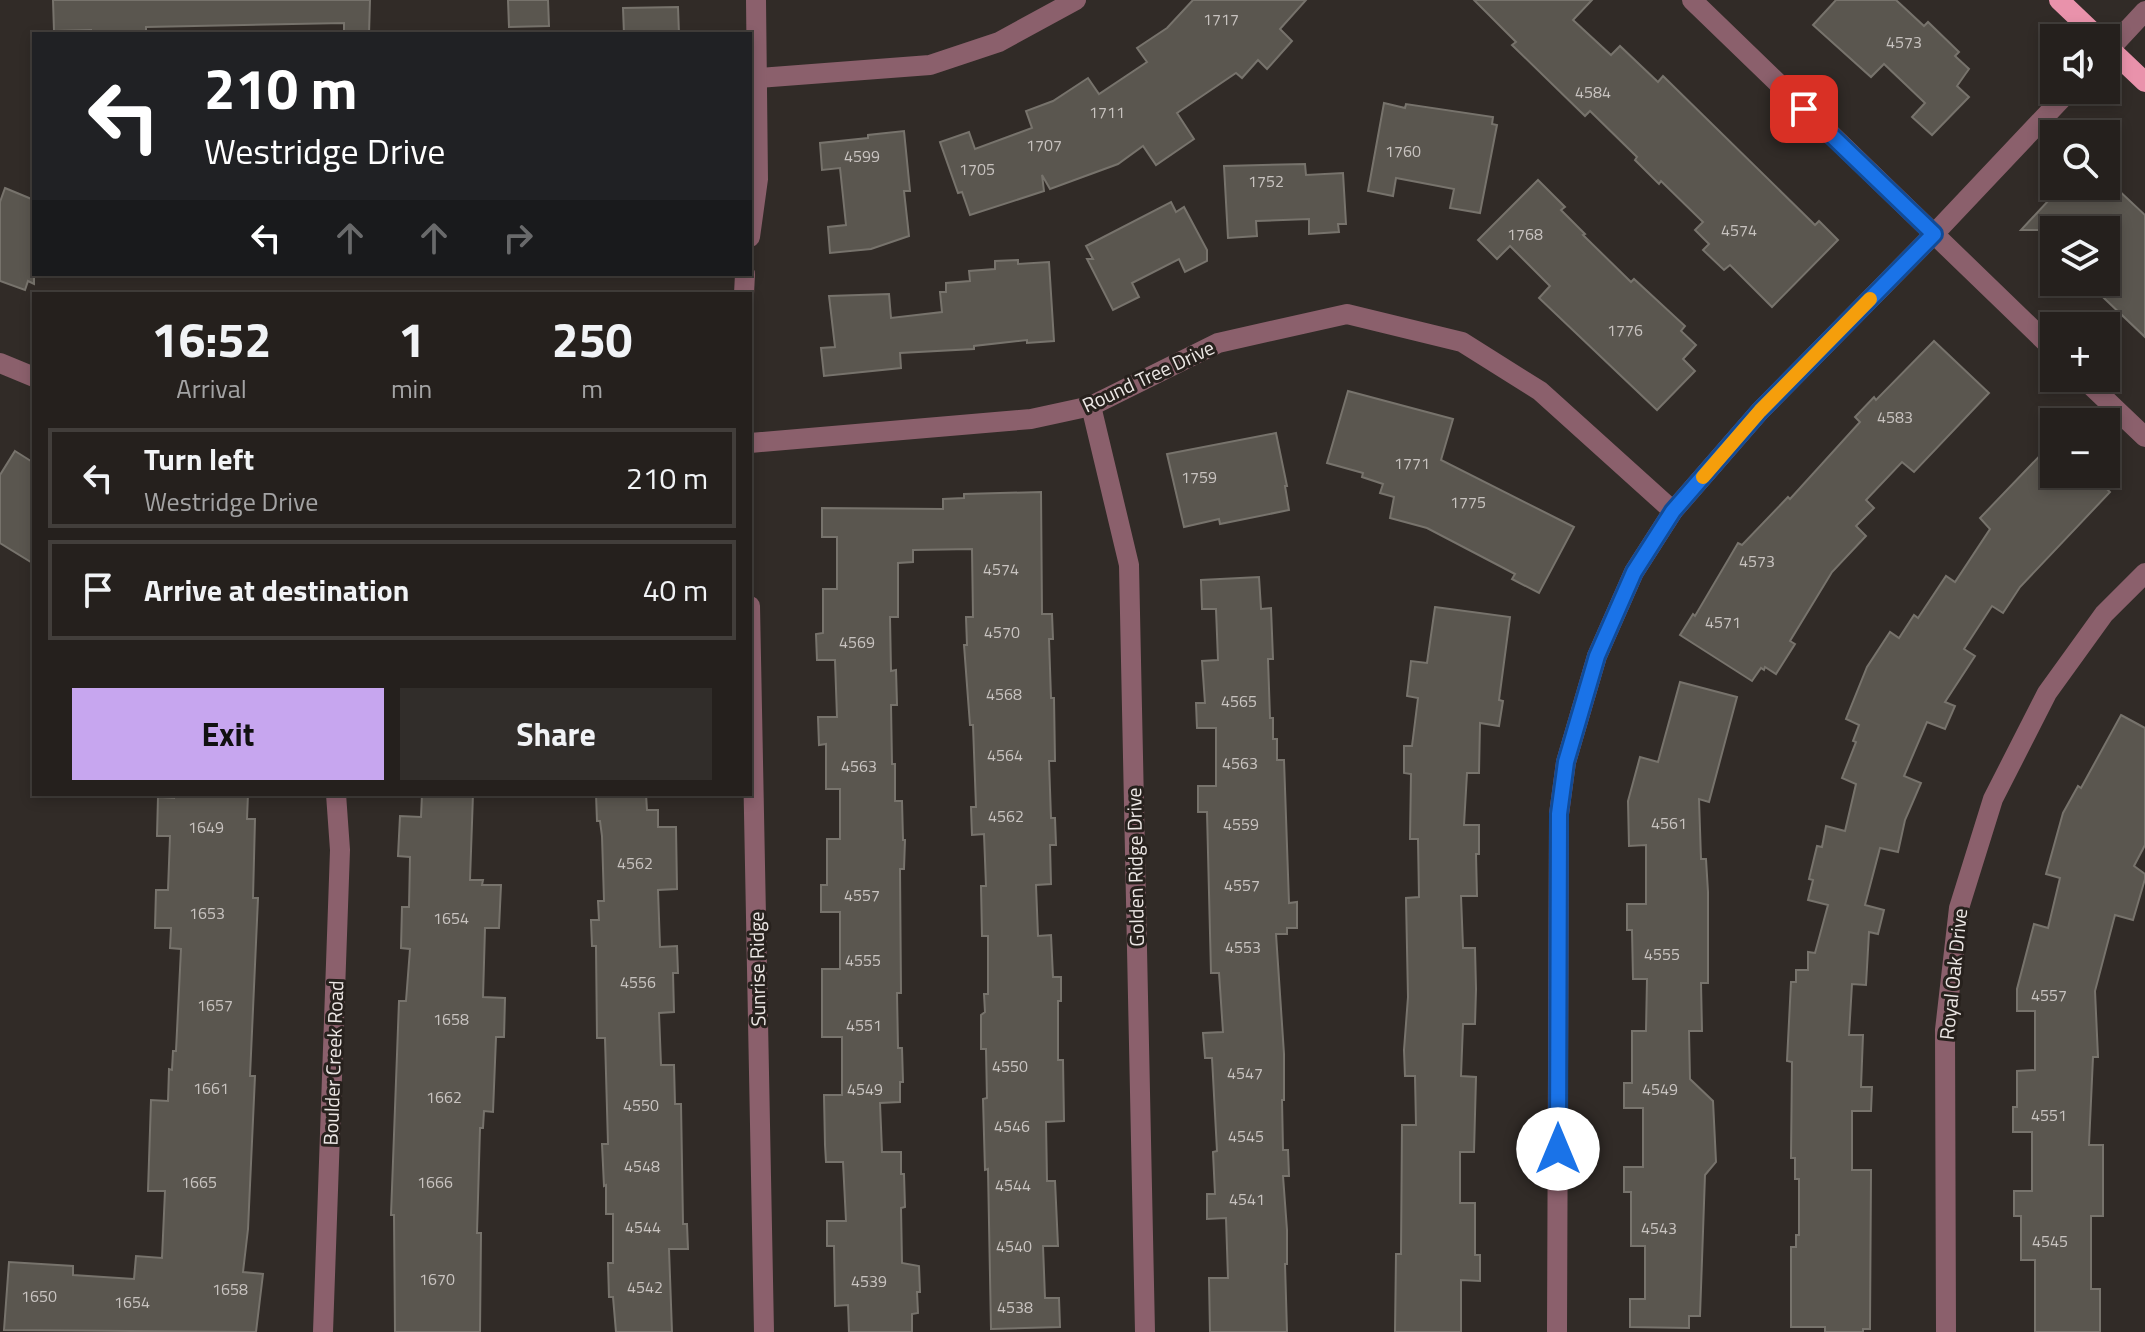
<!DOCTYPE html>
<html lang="en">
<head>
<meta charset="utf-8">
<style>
	:root { --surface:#25201d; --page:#312d2a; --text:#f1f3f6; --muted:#a3a3a4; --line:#423e3b; --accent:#c7a6ef }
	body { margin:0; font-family:"Titillium Web",sans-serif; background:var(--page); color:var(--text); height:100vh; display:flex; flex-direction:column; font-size:30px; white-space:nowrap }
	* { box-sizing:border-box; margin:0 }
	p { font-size:26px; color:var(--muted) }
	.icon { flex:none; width:44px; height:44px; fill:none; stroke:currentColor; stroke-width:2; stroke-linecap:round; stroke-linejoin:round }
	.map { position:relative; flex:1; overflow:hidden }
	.side { position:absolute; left:32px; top:292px; width:720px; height:504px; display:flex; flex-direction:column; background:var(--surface); border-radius:0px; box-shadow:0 4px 12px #0003,0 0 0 2px var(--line) }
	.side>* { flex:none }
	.guide { position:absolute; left:32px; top:32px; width:720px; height:244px; border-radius:0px; box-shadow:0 4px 12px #0003,0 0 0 2px var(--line); background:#202124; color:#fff; overflow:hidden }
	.controls { position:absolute; left:2040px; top:24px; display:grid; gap:16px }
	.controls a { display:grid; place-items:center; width:80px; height:80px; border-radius:0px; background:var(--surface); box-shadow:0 4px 12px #0003,0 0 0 2px var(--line); font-size:40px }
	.pin { position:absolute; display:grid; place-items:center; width:68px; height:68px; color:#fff; margin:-34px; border-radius:16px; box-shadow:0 4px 12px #0006 }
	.me { position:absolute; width:88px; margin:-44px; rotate:0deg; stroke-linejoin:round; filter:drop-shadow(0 0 6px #0008) }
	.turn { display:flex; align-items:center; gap:28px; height:168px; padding:0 40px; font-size:36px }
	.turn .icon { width:104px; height:104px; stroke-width:2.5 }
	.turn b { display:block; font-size:56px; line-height:68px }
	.lanes { display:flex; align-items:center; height:76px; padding:0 40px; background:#0003; justify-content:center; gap:40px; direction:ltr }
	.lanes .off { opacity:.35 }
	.eta { display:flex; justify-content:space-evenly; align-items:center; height:136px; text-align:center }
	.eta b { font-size:48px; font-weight:700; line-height:56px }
	.cta { display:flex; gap:16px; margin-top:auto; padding:16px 40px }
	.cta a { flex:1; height:92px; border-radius:0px; background:var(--accent); color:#111; font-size:32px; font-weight:700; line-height:92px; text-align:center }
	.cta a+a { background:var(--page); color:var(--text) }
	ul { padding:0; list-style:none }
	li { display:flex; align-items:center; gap:24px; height:100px; margin:0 16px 12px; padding:0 24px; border:4px solid var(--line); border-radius:0px }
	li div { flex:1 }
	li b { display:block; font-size:30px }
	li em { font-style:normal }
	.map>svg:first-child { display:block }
</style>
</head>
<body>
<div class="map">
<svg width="2145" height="1332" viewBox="0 0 2145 1332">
	<rect width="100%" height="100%" fill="#312b27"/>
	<!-- building -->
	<g fill="#5a564f" stroke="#77736c" stroke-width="2">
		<polygon points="53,0 370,0 369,34 344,34 344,23 146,27 146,34 91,34 91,30 54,31"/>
		<polygon points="508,0 548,0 549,26 509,27"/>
		<polygon points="1193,0 1306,0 1280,29 1292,41 1267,69 1258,60 1242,78 1236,73 1177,113 1194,139 1156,165 1143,146 1118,164 1050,189 1042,175 1044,191 970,215 962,192 958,193 940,142 969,132 975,149 1032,128 1026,111 1053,101 1088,78 1099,94 1147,62 1137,48 1167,28"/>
		<polygon points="1474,0 1592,0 1573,20 1611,55 1620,46 1658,82 1663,76 1815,225 1819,221 1838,240 1772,307 1730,265 1724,270 1703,250 1709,244 1695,230 1703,222 1661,181 1659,184 1635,160 1637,157 1590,111 1585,116 1512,45 1516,42"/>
		<polygon points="1836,0 1896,0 1924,26 1928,22 1959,52 1955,56 1969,69 1957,86 1969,97 1932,135 1912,117 1925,103 1884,64 1871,77 1813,25"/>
		<polygon points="678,7 679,34 624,34 623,8"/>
		<polygon points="1384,103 1405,108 1406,104 1493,117 1492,124 1497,125 1480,213 1450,208 1454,189 1396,178 1393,196 1368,191"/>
		<polygon points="904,131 910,191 904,191 909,236 871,249 830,253 828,227 846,225 840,168 822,170 820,143 868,138 868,135"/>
		<polygon points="1305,164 1306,175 1343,173 1346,224 1338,224 1339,232 1309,234 1309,219 1256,221 1257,236 1228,238 1224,166"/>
		<polygon points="1538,180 1565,207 1561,210 1585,234 1583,235 1631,282 1634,279 1685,326 1681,331 1696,345 1683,359 1695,371 1657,410 1539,298 1550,286 1510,246 1497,259 1478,240"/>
		<polygon points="2062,186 2114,186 2145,215 2145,337 2087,282 2106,282 2106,230 2021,230"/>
		<polygon points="5,188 34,200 34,284 28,281 25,290 0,281 0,202"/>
		<polygon points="1171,202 1176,212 1184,207 1207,250 1207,261 1185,272 1179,259 1132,283 1139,297 1113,310 1087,259 1093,259 1086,246"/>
		<polygon points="1018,260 1018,264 1049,262 1054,341 1027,343 1027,340 974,346 974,349 900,353 901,368 824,376 821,348 835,347 829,296 889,294 891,318 942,312 940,292 946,292 946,283 970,281 969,271 995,269 995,261"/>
		<polygon points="1934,341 1989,393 1914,472 1902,462 1866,500 1874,508 1856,526 1866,536 1832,572 1790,641 1795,644 1776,674 1765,667 1764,670 1761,668 1752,681 1680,635 1693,614 1695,616 1738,543 1742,545 1788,497 1790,499 1860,422 1855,417 1874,397 1876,400"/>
		<polygon points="1348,391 1453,419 1441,460 1574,527 1539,593 1512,579 1515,574 1427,528 1390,518 1394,497 1380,493 1383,484 1362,477 1363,473 1327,463"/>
		<polygon points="1276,433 1287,486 1285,486 1289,510 1220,524 1219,519 1184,527 1167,454"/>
		<polygon points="2054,441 2054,474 2091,474 2110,492 2020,587 2003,613 1992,606 1964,649 1975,656 1945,702 1955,706 1945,729 1927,722 1904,776 1921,783 1905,820 1898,852 1880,848 1865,905 1884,910 1878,934 1869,932 1866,985 1852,984 1849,1035 1863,1035 1861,1087 1872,1087 1871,1111 1852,1111 1852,1170 1871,1170 1870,1329 1863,1329 1863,1332 1825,1332 1825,1327 1791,1327 1791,1247 1796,1247 1796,1235 1799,1235 1799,1179 1795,1179 1795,1158 1791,1158 1792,1062 1787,1061 1791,982 1796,982 1796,970 1808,970 1808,952 1815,953 1828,905 1808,900 1813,880 1809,879 1817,846 1822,847 1826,826 1845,831 1856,784 1842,778 1856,742 1853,741 1859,725 1846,719 1867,667 1890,632 1899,638 1914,615 1918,618 1946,576 1955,582 1990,529 1980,518"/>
		<polygon points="15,451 34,463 34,564 0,543 0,475"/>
		<polygon points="1041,492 1042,614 1052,614 1053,639 1049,639 1051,698 1054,698 1055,761 1049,761 1051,818 1055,818 1056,845 1050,845 1051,884 1036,885 1038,936 1051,935 1053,977 1061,977 1061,1001 1058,1001 1058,1060 1063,1060 1064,1121 1046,1122 1047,1181 1055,1181 1058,1246 1043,1246 1045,1298 1059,1298 1060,1327 991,1329 988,1169 985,1170 983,1099 987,1098 986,1049 981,1049 981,1015 985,1012 984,994 988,994 988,936 982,936 981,886 986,886 984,834 972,835 971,807 976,807 973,725 970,725 964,645 967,645 966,617 973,617 972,549 913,550 913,562 898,563 898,617 890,617 891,671 896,670 897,705 891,705 892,764 895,764 895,801 902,801 903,840 905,840 904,869 900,869 901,993 897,993 898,1048 902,1048 903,1082 900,1082 900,1102 880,1103 882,1152 901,1152 901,1174 904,1174 905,1207 901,1208 902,1263 919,1266 920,1292 917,1292 918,1313 912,1314 912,1332 849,1332 848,1305 835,1306 834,1246 827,1246 827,1221 846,1221 843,1162 826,1162 825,1145 824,1095 842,1095 842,1037 822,1037 822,969 840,969 840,912 821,912 821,885 827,885 827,839 840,839 840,789 826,789 826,744 819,745 818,717 837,717 835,660 817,660 816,634 823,633 823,589 837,589 837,537 822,537 822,508 943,509 943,499 964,498 964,494"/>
		<polygon points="1259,577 1261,609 1271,608 1273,659 1268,659 1270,718 1273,718 1273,739 1277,739 1277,760 1284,760 1289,903 1297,902 1297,928 1287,928 1287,934 1276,934 1284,1054 1284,1100 1282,1100 1283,1150 1288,1150 1289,1176 1283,1176 1287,1230 1287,1264 1285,1264 1287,1332 1210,1332 1209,1278 1228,1278 1226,1218 1207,1219 1207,1194 1215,1194 1213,1152 1217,1151 1212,1058 1205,1058 1203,1033 1223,1032 1219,973 1211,973 1207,812 1198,812 1198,786 1216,786 1216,728 1197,728 1196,703 1205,703 1202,661 1218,660 1216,609 1202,609 1201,580"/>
		<polygon points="1435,607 1510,617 1499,700 1503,701 1499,726 1480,723 1479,773 1467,773 1464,825 1479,825 1479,854 1476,854 1477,896 1461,896 1463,948 1475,948 1476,989 1475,1024 1463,1024 1461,1076 1476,1077 1474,1152 1460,1152 1460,1203 1475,1203 1475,1255 1480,1255 1480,1281 1461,1280 1461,1332 1395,1332 1396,1254 1401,1254 1402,1125 1416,1125 1415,1076 1405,1076 1404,1050 1408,997 1406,898 1419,897 1418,839 1410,839 1411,774 1404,773 1404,746 1412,746 1418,698 1407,696 1411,661 1427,663"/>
		<polygon points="1680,682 1737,697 1709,802 1699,799 1701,859 1706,859 1708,892 1708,983 1701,983 1702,1031 1689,1031 1690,1079 1713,1101 1716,1162 1705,1175 1700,1316 1689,1316 1689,1328 1630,1327 1630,1299 1645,1299 1645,1246 1631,1246 1631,1192 1624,1192 1624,1167 1643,1167 1643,1108 1624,1108 1624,1083 1632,1083 1632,1031 1646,1031 1647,979 1633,979 1632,930 1627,930 1627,904 1646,904 1646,845 1629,846 1628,801 1640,757 1658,762"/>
		<polygon points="2121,715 2145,728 2145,845 2134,866 2145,874 2145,879 2133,920 2115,915 2095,991 2098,1057 2093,1057 2089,1145 2103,1145 2103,1216 2091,1216 2091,1289 2100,1289 2100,1332 2035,1332 2035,1260 2021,1260 2021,1216 2014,1216 2014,1191 2032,1191 2032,1132 2013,1132 2013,1107 2017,1107 2017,1071 2035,1070 2035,1011 2017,1011 2017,989 2034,924 2048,928 2060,878 2046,874 2063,813 2078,786 2081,788"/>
		<polygon points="174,794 248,794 247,819 255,819 253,898 258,898 250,1076 255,1076 248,1229 243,1272 263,1274 256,1332 4,1330 9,1262 73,1266 73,1275 134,1279 136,1256 162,1258 165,1191 148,1191 151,1100 168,1101 169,1069 172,1070 173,1051 176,1051 181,949 170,948 171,928 155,928 156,890 168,890 170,836 157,836 158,797 174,798"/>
		<polygon points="422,794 473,794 470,880 483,880 482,885 501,885 499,928 485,928 483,997 505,998 504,1037 496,1037 493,1112 484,1111 483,1128 480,1128 477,1233 481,1233 480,1332 395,1332 394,1215 391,1215 399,1001 406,1001 410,949 401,948 402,907 409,907 410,857 398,856 400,816 421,817"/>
		<polygon points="596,794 646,794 647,810 658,810 658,827 676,827 677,889 658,890 660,947 677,946 678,973 673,973 674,1012 659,1013 661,1065 674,1065 675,1104 681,1104 683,1224 687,1224 688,1249 669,1249 672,1332 616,1332 613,1297 609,1297 608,1263 613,1263 613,1214 606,1214 606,1185 604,1186 602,1144 608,1144 605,1038 597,1038 596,946 592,946 591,920 599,920 598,901 604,901 602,836 600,821 597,821"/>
	</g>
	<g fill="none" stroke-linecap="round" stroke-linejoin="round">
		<!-- street -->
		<g stroke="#8b606c" stroke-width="20">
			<polyline points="1692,0 2054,350"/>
			<polyline points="2106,53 2145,11"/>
			<polyline points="759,78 930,65 999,42 1076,0"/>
			<polyline points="750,237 758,179 756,0"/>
			<polyline points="744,294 745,274"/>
			<polyline points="0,363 34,377"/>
			<polyline points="2083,378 2145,437"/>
			<polyline points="1091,406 1129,565 1145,1332"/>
			<polyline points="750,443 1031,419 1091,406 1218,343 1347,314 1462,342 1540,391 1673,511"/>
			<polyline points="750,606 764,1332"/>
			<polyline points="323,1332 340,850 336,794"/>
			<polyline points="1557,1332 1559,814 1566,762 1597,656 1634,572 1673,511 1760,411 1934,234 2070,90"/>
			<polyline points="1946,1332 1945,1030 1959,908 1993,799 2047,693 2104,614 2145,573"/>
		</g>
		<!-- primary -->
		<g stroke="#e992ab" stroke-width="20">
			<polyline points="2059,0 2099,38"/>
			<polyline points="2106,45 2145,82"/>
		</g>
	</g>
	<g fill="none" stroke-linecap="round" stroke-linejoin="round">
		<defs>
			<polyline id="route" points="1558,1149 1559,814 1566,762 1597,656 1634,572 1673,511 1760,411 1934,234 1804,109"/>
		</defs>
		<!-- route casing -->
		<use href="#route" stroke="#114b97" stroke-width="20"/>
		<!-- route -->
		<use href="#route" stroke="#1a73e8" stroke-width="14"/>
		<!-- slow -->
		<polyline stroke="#f59e0b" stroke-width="14" points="1703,477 1760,411 1870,299"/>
	</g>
	<g text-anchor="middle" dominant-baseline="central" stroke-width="6" stroke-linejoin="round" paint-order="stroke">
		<!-- number labels -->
		<g font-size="16" fill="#c8c3c0">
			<text x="1221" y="19">1717</text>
			<text x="1904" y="42">4573</text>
			<text x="1593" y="92">4584</text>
			<text x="1107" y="112">1711</text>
			<text x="1044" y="145">1707</text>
			<text x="1403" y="151">1760</text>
			<text x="862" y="156">4599</text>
			<text x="977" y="169">1705</text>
			<text x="1266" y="181">1752</text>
			<text x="1739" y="230">4574</text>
			<text x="1525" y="234">1768</text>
			<text x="1625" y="330">1776</text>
			<text x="1895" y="417">4583</text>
			<text x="1412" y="463">1771</text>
			<text x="1199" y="477">1759</text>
			<text x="1468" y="502">1775</text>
			<text x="1757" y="561">4573</text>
			<text x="1001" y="569">4574</text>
			<text x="1723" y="622">4571</text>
			<text x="1002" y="632">4570</text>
			<text x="857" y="642">4569</text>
			<text x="1004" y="694">4568</text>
			<text x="1239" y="701">4565</text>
			<text x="1005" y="755">4564</text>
			<text x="1240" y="763">4563</text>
			<text x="859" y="766">4563</text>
			<text x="1006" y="816">4562</text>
			<text x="1669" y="823">4561</text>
			<text x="1241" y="824">4559</text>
			<text x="206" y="827">1649</text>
			<text x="635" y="863">4562</text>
			<text x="1242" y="885">4557</text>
			<text x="862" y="895">4557</text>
			<text x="207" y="913">1653</text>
			<text x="451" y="918">1654</text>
			<text x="1243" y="947">4553</text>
			<text x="1662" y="954">4555</text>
			<text x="863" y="960">4555</text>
			<text x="638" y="982">4556</text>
			<text x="2049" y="995">4557</text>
			<text x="215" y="1005">1657</text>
			<text x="451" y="1019">1658</text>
			<text x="864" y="1025">4551</text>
			<text x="1010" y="1066">4550</text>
			<text x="1245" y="1073">4547</text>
			<text x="211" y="1088">1661</text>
			<text x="865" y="1089">4549</text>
			<text x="1660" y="1089">4549</text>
			<text x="444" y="1097">1662</text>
			<text x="641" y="1105">4550</text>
			<text x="2049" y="1115">4551</text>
			<text x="1012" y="1126">4546</text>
			<text x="1246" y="1136">4545</text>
			<text x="642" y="1166">4548</text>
			<text x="199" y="1182">1665</text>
			<text x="435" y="1182">1666</text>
			<text x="1013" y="1185">4544</text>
			<text x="1247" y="1199">4541</text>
			<text x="643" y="1227">4544</text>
			<text x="1659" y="1228">4543</text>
			<text x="2050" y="1241">4545</text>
			<text x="1014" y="1246">4540</text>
			<text x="437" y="1279">1670</text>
			<text x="869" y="1281">4539</text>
			<text x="645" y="1287">4542</text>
			<text x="230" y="1289">1658</text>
			<text x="39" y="1296">1650</text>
			<text x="132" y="1302">1654</text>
			<text x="1015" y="1307">4538</text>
		</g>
		<!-- street labels -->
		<g font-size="20" fill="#ece7e5" stroke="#27211d">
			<text transform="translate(1148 376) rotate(-25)">Round Tree Drive</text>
			<text transform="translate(1135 867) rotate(-91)">Golden Ridge Drive</text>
			<text transform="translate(757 969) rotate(-91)">Sunrise Ridge</text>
			<text transform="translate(1953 974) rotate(-84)">Royal Oak Drive</text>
			<text transform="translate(333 1063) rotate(-88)">Boulder Creek Road</text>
		</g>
	</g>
</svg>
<div class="controls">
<a><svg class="icon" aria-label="sound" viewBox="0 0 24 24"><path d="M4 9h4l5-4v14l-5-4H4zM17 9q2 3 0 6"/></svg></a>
<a><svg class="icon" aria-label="search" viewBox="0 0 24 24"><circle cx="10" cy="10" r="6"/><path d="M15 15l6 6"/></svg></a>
<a><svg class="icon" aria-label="layers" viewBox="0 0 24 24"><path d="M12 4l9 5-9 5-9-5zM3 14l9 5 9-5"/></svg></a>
<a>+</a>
<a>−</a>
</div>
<div class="pin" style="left:1804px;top:109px;background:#d93025"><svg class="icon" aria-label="arrive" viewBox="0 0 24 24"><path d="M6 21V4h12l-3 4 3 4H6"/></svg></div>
<svg class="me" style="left:1558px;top:1149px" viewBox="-20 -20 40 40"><circle r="19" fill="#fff"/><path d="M0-13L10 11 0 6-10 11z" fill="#1a73e8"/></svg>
<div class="guide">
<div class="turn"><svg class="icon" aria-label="left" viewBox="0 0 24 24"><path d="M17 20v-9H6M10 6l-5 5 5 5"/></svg><div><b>210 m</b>Westridge Drive</div></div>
<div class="lanes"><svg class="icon" aria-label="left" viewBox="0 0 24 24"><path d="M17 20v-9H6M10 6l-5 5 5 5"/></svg><svg class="icon off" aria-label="ahead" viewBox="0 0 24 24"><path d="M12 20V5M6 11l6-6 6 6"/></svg><svg class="icon off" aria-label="ahead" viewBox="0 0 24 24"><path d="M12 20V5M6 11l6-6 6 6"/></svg><svg class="icon off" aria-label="right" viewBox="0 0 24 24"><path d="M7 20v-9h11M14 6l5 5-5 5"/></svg></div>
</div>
<section class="side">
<div class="eta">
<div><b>16:52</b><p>Arrival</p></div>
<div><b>1</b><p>min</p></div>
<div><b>250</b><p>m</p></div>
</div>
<ul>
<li><svg class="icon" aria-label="left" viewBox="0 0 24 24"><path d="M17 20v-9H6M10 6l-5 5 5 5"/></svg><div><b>Turn left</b><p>Westridge Drive</p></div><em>210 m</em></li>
<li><svg class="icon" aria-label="arrive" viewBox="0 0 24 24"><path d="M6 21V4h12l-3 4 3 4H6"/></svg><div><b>Arrive at destination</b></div><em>40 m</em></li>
</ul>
<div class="cta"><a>Exit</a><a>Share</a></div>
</section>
</div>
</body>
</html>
